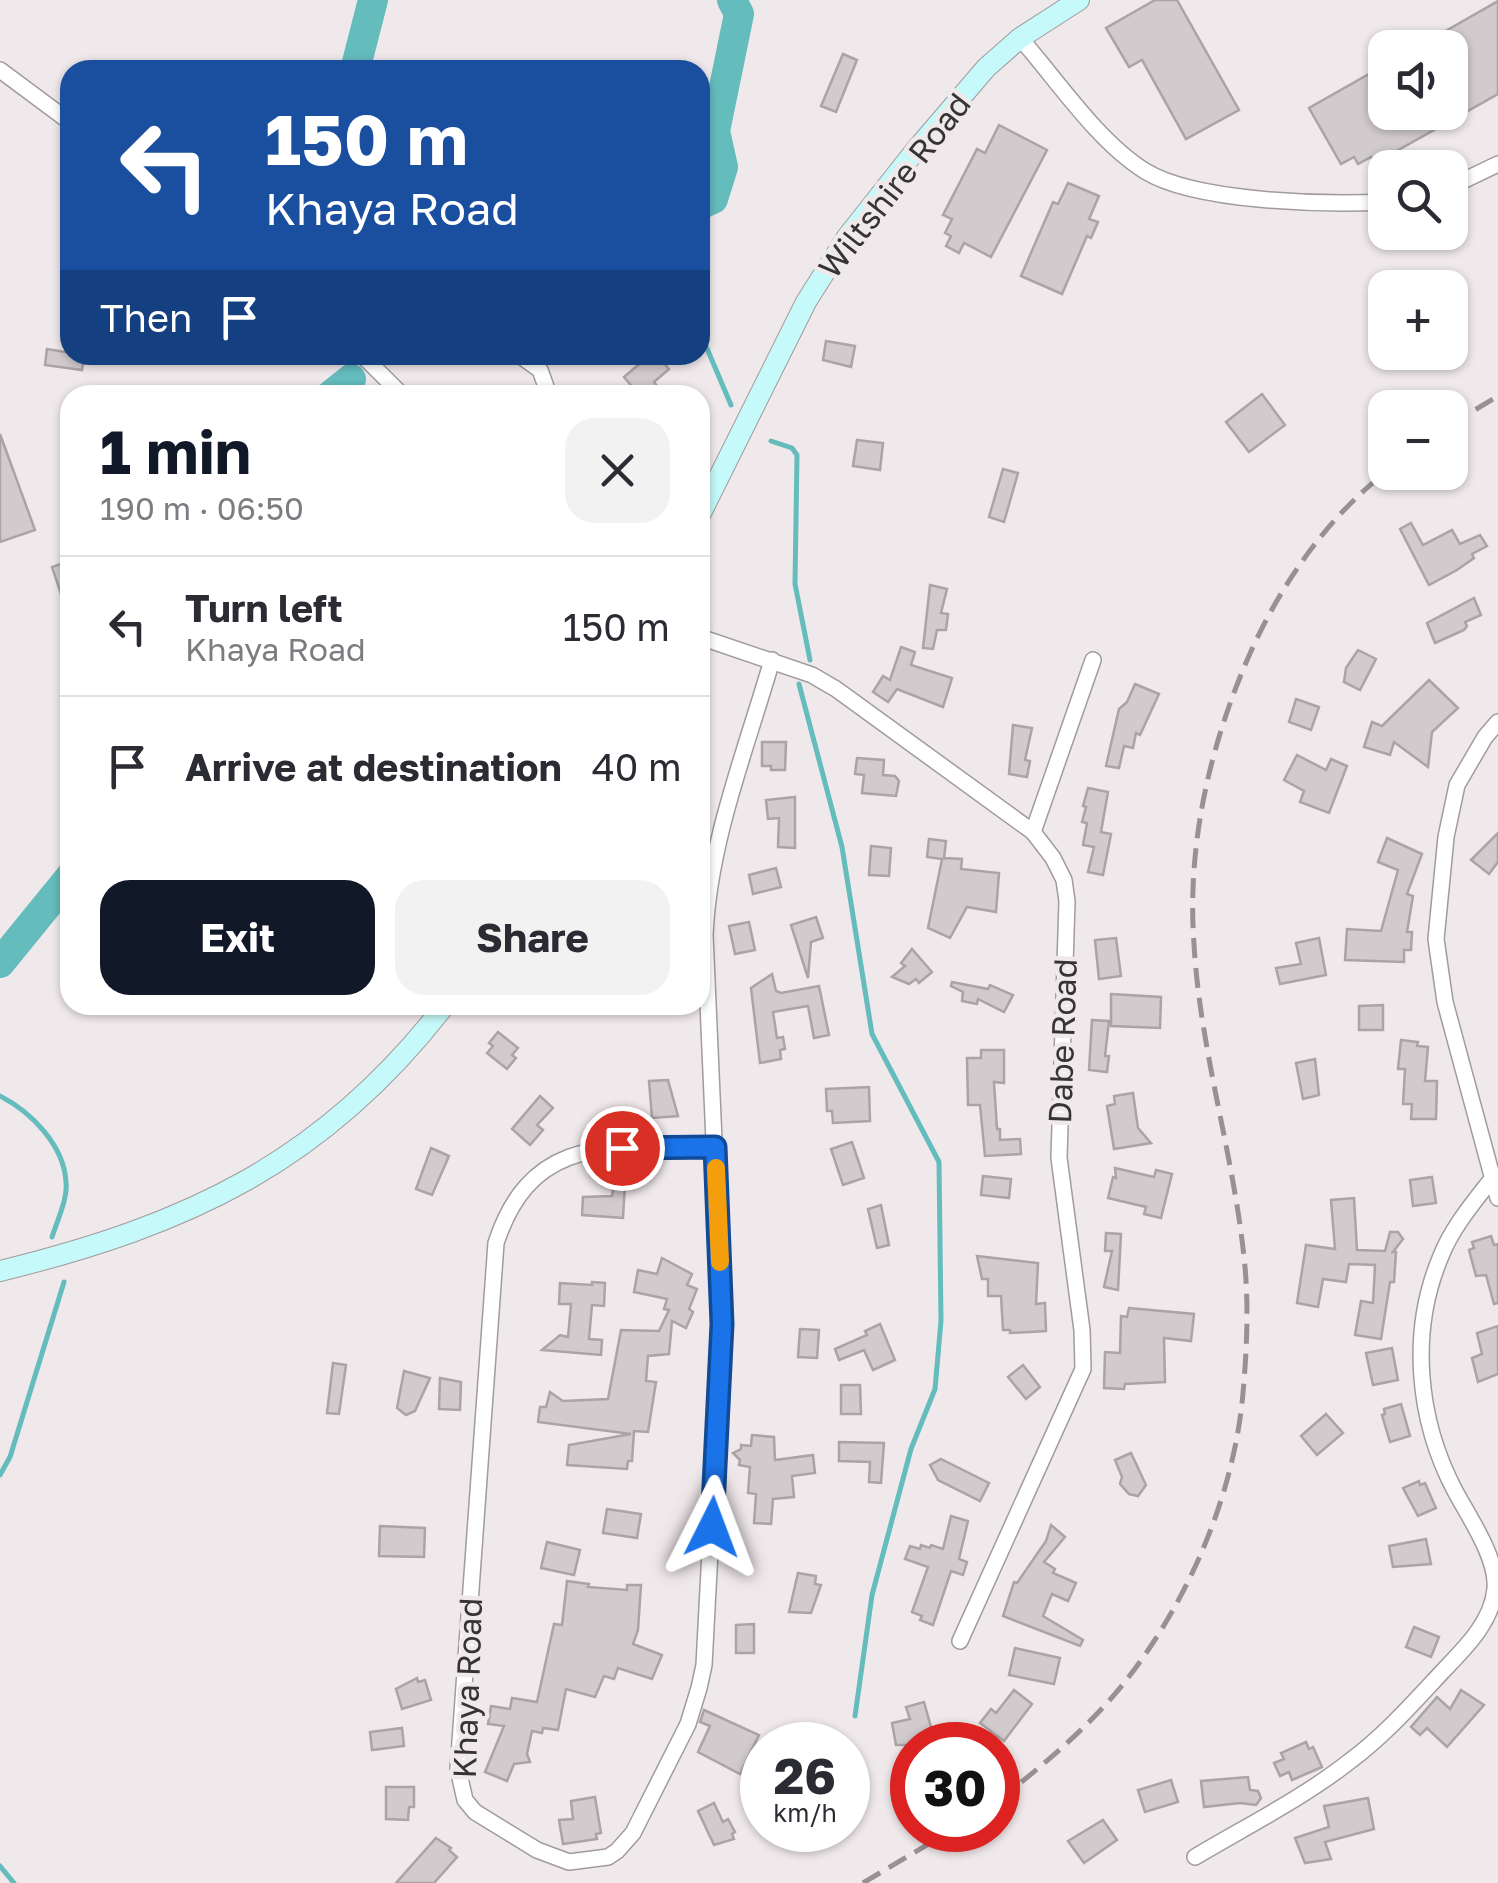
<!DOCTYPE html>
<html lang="en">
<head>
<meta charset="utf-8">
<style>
	:root { --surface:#fff; --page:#f2f2f3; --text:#2b2b33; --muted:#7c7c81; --line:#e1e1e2; --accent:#111827 }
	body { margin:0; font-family:"Golos Text",sans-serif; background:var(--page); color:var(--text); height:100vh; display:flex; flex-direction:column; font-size:38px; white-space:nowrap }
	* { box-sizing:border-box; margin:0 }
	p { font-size:32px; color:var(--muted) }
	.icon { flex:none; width:55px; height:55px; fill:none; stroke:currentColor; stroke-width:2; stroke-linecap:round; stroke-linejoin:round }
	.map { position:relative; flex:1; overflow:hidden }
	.drawer { position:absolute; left:60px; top:385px; width:650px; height:630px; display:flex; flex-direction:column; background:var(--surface); border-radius:30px; box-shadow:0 2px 8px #0004 }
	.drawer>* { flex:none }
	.guide { position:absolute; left:60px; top:60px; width:650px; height:305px; border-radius:30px; box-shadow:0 2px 8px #0004; background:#1a4fa0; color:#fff; overflow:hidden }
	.buttons { position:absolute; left:1368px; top:30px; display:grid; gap:20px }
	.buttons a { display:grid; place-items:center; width:100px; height:100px; border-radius:20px; background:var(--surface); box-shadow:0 2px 8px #0004; font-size:50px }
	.speed { position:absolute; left:740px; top:1722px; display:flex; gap:20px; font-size:50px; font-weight:700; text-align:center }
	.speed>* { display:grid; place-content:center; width:130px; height:130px; border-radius:50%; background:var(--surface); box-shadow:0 2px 8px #0004; line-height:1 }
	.speed small { font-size:25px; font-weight:400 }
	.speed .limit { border:15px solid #d22; background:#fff; color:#111 }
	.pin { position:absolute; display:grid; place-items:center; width:85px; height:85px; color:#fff; margin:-42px; border:5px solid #fff; border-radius:50%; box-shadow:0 2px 10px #0007 }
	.me { position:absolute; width:110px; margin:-55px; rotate:3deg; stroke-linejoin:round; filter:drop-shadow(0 0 8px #0008) }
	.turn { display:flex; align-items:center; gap:35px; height:210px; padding:0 40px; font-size:45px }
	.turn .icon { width:130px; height:130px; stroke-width:2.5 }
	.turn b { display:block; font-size:70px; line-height:85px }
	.then { display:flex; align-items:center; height:95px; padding:0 40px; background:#0003; gap:20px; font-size:38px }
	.round { display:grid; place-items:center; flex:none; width:105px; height:105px; border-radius:30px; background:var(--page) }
	.head { display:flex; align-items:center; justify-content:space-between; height:170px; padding:0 40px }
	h1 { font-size:60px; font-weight:700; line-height:75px; color:var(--accent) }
	.primary-button { display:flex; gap:20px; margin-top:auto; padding:20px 40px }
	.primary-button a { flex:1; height:115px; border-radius:30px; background:var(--accent); color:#fff; font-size:40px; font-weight:700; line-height:115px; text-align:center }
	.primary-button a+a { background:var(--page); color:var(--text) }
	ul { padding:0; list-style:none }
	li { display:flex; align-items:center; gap:30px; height:140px; padding:0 40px; border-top:2px solid var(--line) }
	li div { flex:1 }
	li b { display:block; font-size:38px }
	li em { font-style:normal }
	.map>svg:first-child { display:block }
</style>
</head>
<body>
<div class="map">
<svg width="1498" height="1883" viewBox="0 0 1498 1883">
	<rect width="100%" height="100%" fill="#f0e9eb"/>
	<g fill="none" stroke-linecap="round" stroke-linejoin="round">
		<!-- stream -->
		<g stroke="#64bcbd" stroke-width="5">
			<polyline points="700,332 731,405"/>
			<polyline points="771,441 792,448 797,455 795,584 810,660"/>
			<polyline points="799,684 842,847 872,1034 939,1162 941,1321 935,1389 911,1449 872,1595 855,1716"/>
			<path d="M0,1096c31,16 64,49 66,86 2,16 -9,39 -14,55"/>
			<polyline points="0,1475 10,1457 64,1282"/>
			<polyline points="0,1866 14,1883"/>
		</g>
		<!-- river -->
		<g stroke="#64bcbd" stroke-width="30">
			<polyline points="355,70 373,0"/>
			<polyline points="700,205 713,199 723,167 715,131 739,14 732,0"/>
			<polyline points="331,395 351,379"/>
			<polyline points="0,963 70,877"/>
		</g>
	</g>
	<!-- building -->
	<g fill="#d2cbcd" stroke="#aaa4a5" stroke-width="2.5">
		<polygon points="1155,0 1177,0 1239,110 1186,139 1142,60 1129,67 1106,28"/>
		<polygon points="1498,1 1498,94 1375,163 1371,157 1358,164 1354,157 1341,164 1309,108 1385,65 1385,112 1450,112 1450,48 1416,48"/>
		<polygon points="843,54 857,60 836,112 821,106"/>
		<polygon points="999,125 1047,150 991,257 964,243 959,253 946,246 951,236 945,233 952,219 943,215 977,149 985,153"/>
		<polygon points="1068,183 1099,196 1089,219 1098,222 1091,238 1087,236 1062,294 1021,276 1053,202 1058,204"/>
		<polygon points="826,341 855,346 851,367 823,360"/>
		<polygon points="47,349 84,355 82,370 45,365"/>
		<polygon points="650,355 657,355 669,369 654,382 664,395 639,395 624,377"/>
		<polygon points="1262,394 1285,425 1249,452 1226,422"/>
		<polygon points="0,434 35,530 0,542"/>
		<polygon points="857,440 883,443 880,470 853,466"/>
		<polygon points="1003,469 1018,473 1004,522 989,517"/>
		<polygon points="1411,523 1423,545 1452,530 1460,544 1480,535 1487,546 1472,554 1474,558 1457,570 1429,585 1400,529"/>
		<polygon points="70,561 70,615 68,615 52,567"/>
		<polygon points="930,585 947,589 941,613 948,614 946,630 937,630 933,649 923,648"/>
		<polygon points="1474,598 1481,615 1465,622 1467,626 1464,630 1435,643 1427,623"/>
		<polygon points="901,647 915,652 911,665 952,678 943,707 897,689 888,702 873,692 883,676 890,680"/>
		<polygon points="1358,650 1376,659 1360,690 1344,682 1346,668"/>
		<polygon points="1429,680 1458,708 1432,732 1428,767 1394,742 1390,755 1364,747 1372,722 1382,726"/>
		<polygon points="1135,684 1159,694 1140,735 1136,733 1133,748 1124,746 1119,768 1106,766 1119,709 1127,702"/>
		<polygon points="1296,699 1319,707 1311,730 1289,722"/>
		<polygon points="1013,725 1032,728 1025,760 1030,761 1027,777 1009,774"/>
		<polygon points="762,742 786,742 785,770 771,770 771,766 762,766"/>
		<polygon points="1297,755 1326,770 1331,759 1347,766 1329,813 1300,802 1304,791 1284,780"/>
		<polygon points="857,758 884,760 883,775 895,776 899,781 896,796 862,793 864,775 855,774"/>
		<polygon points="1088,788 1108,792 1101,832 1111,834 1103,875 1088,872 1094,847 1083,845 1087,823 1082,822 1086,807 1083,806"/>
		<polygon points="795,797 795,848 778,847 779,818 768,819 766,800"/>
		<polygon points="1498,833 1498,862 1489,874 1471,860"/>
		<polygon points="1387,838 1422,854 1407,894 1413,896 1407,932 1412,932 1411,950 1404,950 1404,962 1345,960 1347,929 1381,931 1398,870 1378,862"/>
		<polygon points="929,839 946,841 944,858 962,859 961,869 999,873 996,912 967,907 950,938 928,928 942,859 927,857"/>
		<polygon points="871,846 891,848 889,876 869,875"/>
		<polygon points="776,868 781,887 753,894 749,875"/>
		<polygon points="816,917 823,938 811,942 808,978 791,925"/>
		<polygon points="749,922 755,950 735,954 729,926"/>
		<polygon points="1116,938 1121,976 1099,979 1095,940"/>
		<polygon points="1319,938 1326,975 1280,984 1276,968 1301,964 1296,943"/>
		<polygon points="912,949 932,972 919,983 916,979 909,984 892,977 905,966 901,963"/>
		<polygon points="772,974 776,991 781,993 819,986 829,1035 814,1038 808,1006 773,1012 777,1038 783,1037 785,1049 780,1050 781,1059 760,1063 751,988"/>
		<polygon points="952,982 988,989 990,985 1013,995 1004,1012 978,999 977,1004 962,1001 963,992 951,986"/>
		<polygon points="1111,994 1161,997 1160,1028 1111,1026"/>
		<polygon points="1383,1005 1383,1030 1359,1030 1359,1006"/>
		<polygon points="1092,1020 1109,1021 1105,1056 1109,1056 1107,1072 1089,1070"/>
		<polygon points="498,1032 518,1048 512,1055 516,1058 507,1069 487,1053 493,1046 489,1043"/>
		<polygon points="1401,1040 1418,1042 1417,1046 1428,1047 1425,1081 1437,1081 1436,1119 1411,1119 1412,1104 1403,1104 1405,1069 1398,1069"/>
		<polygon points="981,1050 1004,1050 1004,1083 994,1082 997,1129 1000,1129 1000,1140 1020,1139 1021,1154 985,1156 980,1105 968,1105 967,1058 981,1058"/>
		<polygon points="1315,1059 1319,1095 1303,1099 1296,1063"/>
		<polygon points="668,1080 678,1116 652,1118 649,1081"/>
		<polygon points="869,1087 870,1121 833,1123 832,1111 827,1111 826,1089"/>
		<polygon points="1133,1093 1138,1128 1151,1143 1114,1149 1107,1106 1115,1104 1114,1096"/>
		<polygon points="540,1096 553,1108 537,1125 543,1130 530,1145 512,1129"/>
		<polygon points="852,1142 864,1178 843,1185 831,1149"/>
		<polygon points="431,1148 449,1156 432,1195 416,1189"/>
		<polygon points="617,1166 626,1167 623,1218 582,1215 583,1197 612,1196"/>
		<polygon points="1115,1168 1154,1177 1156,1170 1172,1174 1161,1218 1144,1214 1146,1207 1108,1198 1113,1177 1116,1178"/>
		<polygon points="983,1176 1011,1179 1009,1198 981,1195"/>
		<polygon points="1432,1177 1436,1203 1413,1206 1410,1180"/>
		<polygon points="1354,1198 1357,1250 1385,1251 1390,1232 1398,1232 1403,1239 1393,1252 1396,1252 1394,1282 1390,1282 1381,1339 1355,1335 1361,1301 1373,1303 1375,1265 1349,1264 1346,1282 1323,1279 1318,1307 1297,1303 1306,1245 1335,1249 1331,1200"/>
		<polygon points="881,1205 889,1245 877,1248 868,1209"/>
		<polygon points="1106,1233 1121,1234 1118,1290 1104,1287 1112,1251 1105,1251"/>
		<polygon points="1491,1236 1494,1245 1498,1244 1498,1303 1494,1304 1486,1275 1476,1276 1469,1250 1474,1248 1472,1242"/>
		<polygon points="977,1256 1038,1263 1036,1304 1045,1303 1046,1331 1010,1333 1010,1330 1003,1330 1001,1296 988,1296 988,1279 982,1279"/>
		<polygon points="662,1258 692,1274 687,1285 697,1289 689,1309 693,1312 686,1328 672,1321 669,1354 648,1356 646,1381 656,1382 648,1432 634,1431 632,1461 628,1461 627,1469 567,1465 569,1445 631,1434 538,1422 540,1407 546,1407 550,1392 563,1401 608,1399 621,1330 659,1331 669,1310 664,1309 667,1299 634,1292 638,1270 657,1274"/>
		<polygon points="592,1282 605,1283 604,1306 592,1305 589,1339 602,1340 601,1355 542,1350 560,1335 568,1337 571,1304 559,1304 560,1283 592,1285"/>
		<polygon points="1129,1308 1194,1314 1191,1341 1164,1338 1165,1382 1125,1384 1124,1389 1104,1388 1105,1352 1120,1353 1121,1316 1127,1317"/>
		<polygon points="880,1324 895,1360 873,1370 864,1350 839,1360 835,1349 867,1335 865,1331"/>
		<polygon points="1498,1326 1498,1374 1478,1382 1472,1358 1482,1354 1477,1333"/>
		<polygon points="800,1329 819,1330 817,1358 798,1357"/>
		<polygon points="1392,1348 1398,1380 1373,1385 1366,1353"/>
		<polygon points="333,1363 346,1365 339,1414 327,1413"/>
		<polygon points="1023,1365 1040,1387 1026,1399 1008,1377"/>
		<polygon points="404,1371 430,1378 415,1411 406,1415 397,1408"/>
		<polygon points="440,1378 461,1382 460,1410 439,1409"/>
		<polygon points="841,1385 860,1385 861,1414 841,1414"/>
		<polygon points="1401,1404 1410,1436 1390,1442 1382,1415 1385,1414 1384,1409"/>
		<polygon points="1326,1414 1343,1433 1317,1455 1301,1436"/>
		<polygon points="752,1435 774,1437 775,1460 813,1455 815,1473 792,1476 794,1497 773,1499 771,1524 754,1523 756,1494 748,1493 750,1467 739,1465 740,1460 733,1453 741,1449 741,1445 751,1446"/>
		<polygon points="839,1442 884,1443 881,1483 869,1482 870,1462 839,1461"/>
		<polygon points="1131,1453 1146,1485 1138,1496 1129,1494 1120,1484 1122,1477 1115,1460"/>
		<polygon points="941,1459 989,1483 980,1501 938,1480 930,1465"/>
		<polygon points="1419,1481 1420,1485 1425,1483 1436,1508 1418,1516 1403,1488"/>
		<polygon points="607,1509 641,1514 637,1538 603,1533"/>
		<polygon points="951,1516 968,1521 959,1559 967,1562 963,1575 951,1571 933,1625 920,1620 922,1616 912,1612 928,1567 905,1559 910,1546 920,1549 921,1545 930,1548 931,1545 943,1549"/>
		<polygon points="1051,1525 1065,1537 1044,1562 1055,1569 1053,1573 1076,1583 1068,1601 1052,1594 1043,1616 1083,1640 1080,1646 1003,1616 1014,1582 1017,1583 1046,1541"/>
		<polygon points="380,1526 425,1528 424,1557 379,1556"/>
		<polygon points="1426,1539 1431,1564 1393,1567 1389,1546"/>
		<polygon points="547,1542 580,1550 574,1575 541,1568"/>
		<polygon points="798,1573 816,1576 815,1584 821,1585 811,1613 789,1612"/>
		<polygon points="567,1581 589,1584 588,1587 627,1590 627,1585 641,1585 638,1630 633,1644 662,1655 652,1679 618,1668 614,1679 604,1676 595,1697 566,1689 558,1730 543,1728 542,1733 532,1731 527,1754 530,1762 514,1764 507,1781 485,1772 504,1726 488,1724 491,1706 510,1709 512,1698 537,1702 554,1624 562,1625"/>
		<polygon points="754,1624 754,1653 736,1653 736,1625"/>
		<polygon points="1414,1627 1439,1637 1431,1657 1406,1647"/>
		<polygon points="1015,1648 1060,1658 1054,1684 1009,1675"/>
		<polygon points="417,1678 418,1682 425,1680 431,1700 402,1709 396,1689"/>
		<polygon points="1014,1690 1032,1704 1004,1741 980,1723 991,1709 996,1713"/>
		<polygon points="1461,1690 1484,1705 1447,1747 1427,1728 1420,1735 1411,1727 1437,1697 1450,1709"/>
		<polygon points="924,1702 936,1745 896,1745 892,1723 910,1719 906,1707"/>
		<polygon points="704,1710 759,1735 740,1774 698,1752 710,1726 700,1722"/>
		<polygon points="402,1728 404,1746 372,1750 370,1732"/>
		<polygon points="1306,1742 1309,1749 1313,1747 1322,1767 1292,1780 1289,1772 1280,1776 1274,1763 1284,1759 1281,1753"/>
		<polygon points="1248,1777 1250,1790 1258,1791 1261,1798 1256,1805 1240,1803 1204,1807 1201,1781"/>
		<polygon points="1171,1780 1178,1802 1145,1812 1138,1790"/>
		<polygon points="386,1787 414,1787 414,1807 409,1807 408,1820 386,1819"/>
		<polygon points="595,1797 601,1833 596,1834 597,1839 563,1844 559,1820 573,1819 571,1801"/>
		<polygon points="1368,1798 1374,1829 1325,1842 1331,1859 1305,1863 1295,1838 1329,1827 1324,1806"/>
		<polygon points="714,1803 723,1822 728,1819 735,1832 732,1834 734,1839 714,1845 698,1811"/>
		<polygon points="1103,1820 1117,1840 1084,1863 1068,1841"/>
		<polygon points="436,1838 451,1848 449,1850 457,1857 434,1883 396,1883"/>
	</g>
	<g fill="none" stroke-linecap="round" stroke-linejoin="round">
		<defs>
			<g id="street">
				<path d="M1020,38c37,42 78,104 125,133 50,31 180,34 240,31"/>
				<polyline points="0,70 70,122"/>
				<polyline points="1450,187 1498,164"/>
				<polyline points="362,355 402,395"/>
				<polyline points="519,355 540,370 549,395"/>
				<polyline points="700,637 812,675 836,689 1033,832 1053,858 1064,880 1067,901 1059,1158 1082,1330 1083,1369 960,1641"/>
				<polyline points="1498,722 1485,737 1457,785 1446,837 1436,939 1445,1002 1498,1198"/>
				<polyline points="1033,832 1093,660"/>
				<path d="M715,1147c-98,1 -182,-17 -219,96l-38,526 7,31 10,12 62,38 32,12 39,-5 9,-6 16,-18 55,-109 11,-36 5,-23 18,-341 -17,-389c4,-93 41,-185 67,-275"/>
				<path d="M1195,1857c52,-31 108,-59 155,-96 35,-26 64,-59 93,-90 22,-23 49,-49 52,-82 3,-30 -26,-72 -40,-98 -38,-72 -46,-160 -14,-235 11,-28 32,-53 50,-76"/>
			</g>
			<g id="secondary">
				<polyline points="700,515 806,302 847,237 915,151 986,68 1020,38 1079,0"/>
				<path d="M0,1271c188,-46 324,-109 445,-266"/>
			</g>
		</defs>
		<!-- street casing -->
		<use href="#street" stroke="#a19b9d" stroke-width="18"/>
		<!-- secondary casing -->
		<use href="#secondary" stroke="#a19b9d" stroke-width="22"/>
		<!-- street -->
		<use href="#street" stroke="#fff" stroke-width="15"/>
		<!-- secondary -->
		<use href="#secondary" stroke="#c6f9f9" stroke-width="20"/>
		<!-- rail -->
		<g stroke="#979193" stroke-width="5" stroke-dasharray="20 10" stroke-linecap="butt">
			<polyline points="1450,425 1498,396"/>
			<path d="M998,1801c45,-36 90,-73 126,-118 64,-81 110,-187 119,-290 4,-45 6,-91 1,-136 -11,-105 -44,-207 -50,-313 -7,-95 14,-191 51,-279 30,-72 79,-145 141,-193"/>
			<polyline points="863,1883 952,1830"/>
		</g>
	</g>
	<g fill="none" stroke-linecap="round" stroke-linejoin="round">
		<defs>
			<polyline id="route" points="622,1148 715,1147 722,1324 712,1527"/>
		</defs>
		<!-- route casing -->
		<use href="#route" stroke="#114b97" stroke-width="25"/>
		<!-- route -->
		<use href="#route" stroke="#1a73e8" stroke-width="18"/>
		<!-- slow -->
		<polyline stroke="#f59e0b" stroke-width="18" points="716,1168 720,1262"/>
	</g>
	<g text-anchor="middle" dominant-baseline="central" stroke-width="9" stroke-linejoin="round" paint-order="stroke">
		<!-- street labels -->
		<g font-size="32" fill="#363334" stroke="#f0e9eb">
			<text transform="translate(894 185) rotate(-52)">Wiltshire Road</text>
			<text transform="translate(1062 1041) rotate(-88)">Dabe Road</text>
			<text transform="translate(467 1688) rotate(-88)">Khaya Road</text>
		</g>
	</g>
</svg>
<div class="buttons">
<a><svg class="icon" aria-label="sound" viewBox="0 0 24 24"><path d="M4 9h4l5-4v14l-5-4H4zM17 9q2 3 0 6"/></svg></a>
<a><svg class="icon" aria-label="search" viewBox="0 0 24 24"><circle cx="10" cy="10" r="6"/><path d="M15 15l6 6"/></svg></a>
<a>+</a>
<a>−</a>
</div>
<div class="speed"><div>26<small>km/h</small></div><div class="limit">30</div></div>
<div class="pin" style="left:622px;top:1148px;background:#d93025"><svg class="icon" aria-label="arrive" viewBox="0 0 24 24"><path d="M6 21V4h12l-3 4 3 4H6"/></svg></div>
<svg class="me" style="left:712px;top:1527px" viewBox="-20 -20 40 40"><path d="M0-17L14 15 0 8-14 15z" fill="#1a73e8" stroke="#fff" stroke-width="4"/></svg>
<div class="guide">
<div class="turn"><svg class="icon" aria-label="left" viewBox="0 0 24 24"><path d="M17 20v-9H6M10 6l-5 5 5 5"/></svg><div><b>150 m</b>Khaya Road</div></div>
<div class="then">Then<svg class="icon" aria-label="arrive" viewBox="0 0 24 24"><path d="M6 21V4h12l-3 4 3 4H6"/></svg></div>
</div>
<section class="drawer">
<div class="head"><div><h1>1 min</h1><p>190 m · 06:50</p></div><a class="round"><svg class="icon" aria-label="close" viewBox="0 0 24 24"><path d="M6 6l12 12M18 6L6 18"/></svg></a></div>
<ul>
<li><svg class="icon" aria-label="left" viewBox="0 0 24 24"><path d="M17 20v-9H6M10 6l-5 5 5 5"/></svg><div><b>Turn left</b><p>Khaya Road</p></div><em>150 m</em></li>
<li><svg class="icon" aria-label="arrive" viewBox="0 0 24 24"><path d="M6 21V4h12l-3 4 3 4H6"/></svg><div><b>Arrive at destination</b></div><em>40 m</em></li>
</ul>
<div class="primary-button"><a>Exit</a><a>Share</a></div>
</section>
</div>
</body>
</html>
